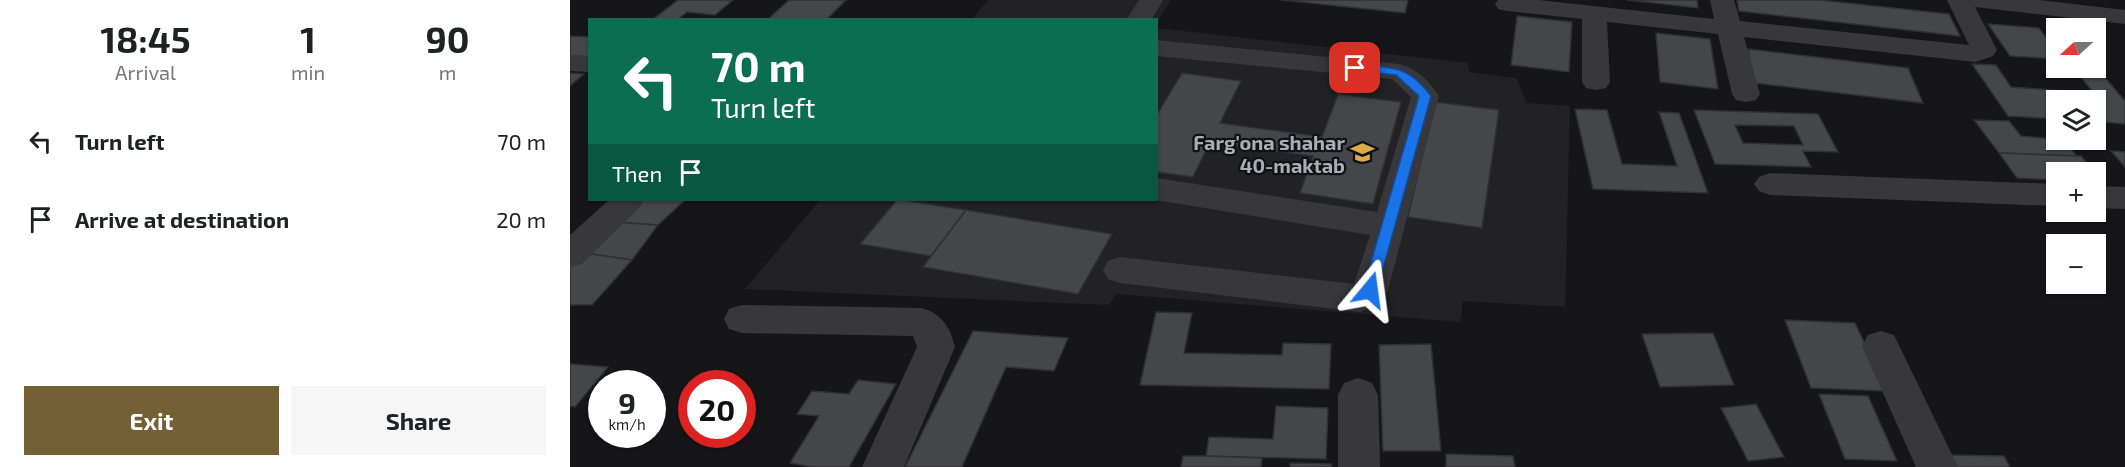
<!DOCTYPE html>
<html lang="en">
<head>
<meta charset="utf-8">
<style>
	:root { --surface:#fff; --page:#f6f6f6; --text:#202124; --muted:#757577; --accent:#756035 }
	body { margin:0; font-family:"Exo 2",sans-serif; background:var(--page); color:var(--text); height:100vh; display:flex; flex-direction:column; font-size:22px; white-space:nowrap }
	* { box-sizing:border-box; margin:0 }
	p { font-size:20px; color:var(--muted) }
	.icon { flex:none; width:33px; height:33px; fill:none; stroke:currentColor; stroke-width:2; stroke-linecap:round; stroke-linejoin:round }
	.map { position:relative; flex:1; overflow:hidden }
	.sheet { display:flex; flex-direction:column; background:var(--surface); width:570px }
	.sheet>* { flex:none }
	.top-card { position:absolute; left:18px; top:18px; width:570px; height:183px; border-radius:0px; box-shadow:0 2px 4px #0004; background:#0b6e4f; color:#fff; overflow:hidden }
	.needle { width:39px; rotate:249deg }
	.fabs { position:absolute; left:1476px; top:18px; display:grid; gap:12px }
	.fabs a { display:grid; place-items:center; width:60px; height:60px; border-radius:0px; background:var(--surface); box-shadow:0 2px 4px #0004; font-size:30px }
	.speed { position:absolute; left:18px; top:370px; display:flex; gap:12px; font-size:30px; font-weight:700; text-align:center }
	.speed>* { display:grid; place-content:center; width:78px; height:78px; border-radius:50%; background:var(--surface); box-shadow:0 2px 4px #0004; line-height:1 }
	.speed small { font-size:15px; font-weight:400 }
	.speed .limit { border:9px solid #d22; background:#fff; color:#111 }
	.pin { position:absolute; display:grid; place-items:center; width:51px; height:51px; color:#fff; margin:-26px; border-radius:12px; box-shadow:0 3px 9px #0006 }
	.me { position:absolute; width:66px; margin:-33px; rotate:16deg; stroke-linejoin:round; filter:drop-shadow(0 0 4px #0008) }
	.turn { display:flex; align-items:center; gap:21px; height:126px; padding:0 24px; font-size:27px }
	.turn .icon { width:78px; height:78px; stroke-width:2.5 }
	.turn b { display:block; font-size:42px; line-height:51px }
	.then { display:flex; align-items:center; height:57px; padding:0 24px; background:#0003; gap:12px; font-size:22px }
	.eta { display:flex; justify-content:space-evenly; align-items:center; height:102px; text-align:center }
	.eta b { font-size:36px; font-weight:700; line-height:42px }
	.cta { display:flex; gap:12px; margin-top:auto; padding:12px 24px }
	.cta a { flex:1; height:69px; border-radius:0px; background:var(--accent); color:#fff; font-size:24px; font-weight:700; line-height:69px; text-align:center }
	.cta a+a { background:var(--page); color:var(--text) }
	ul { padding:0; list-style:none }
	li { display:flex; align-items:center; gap:18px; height:78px; padding:0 24px }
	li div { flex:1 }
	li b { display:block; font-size:22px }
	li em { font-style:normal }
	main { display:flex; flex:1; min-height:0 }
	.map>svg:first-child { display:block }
</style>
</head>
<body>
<main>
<section class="sheet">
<div class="eta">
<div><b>18:45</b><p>Arrival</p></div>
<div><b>1</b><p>min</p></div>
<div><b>90</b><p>m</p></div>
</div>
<ul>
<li><svg class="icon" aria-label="left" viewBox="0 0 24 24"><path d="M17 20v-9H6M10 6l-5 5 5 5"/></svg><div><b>Turn left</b></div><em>70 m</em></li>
<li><svg class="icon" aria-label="arrive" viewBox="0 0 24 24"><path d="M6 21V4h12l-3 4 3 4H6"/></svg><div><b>Arrive at destination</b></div><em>20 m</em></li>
</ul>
<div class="cta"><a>Exit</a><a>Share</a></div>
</section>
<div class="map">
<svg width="1555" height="467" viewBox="0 0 1555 467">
	<rect width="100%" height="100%" fill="#161618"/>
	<!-- built -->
	<g fill="#222224">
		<polygon points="418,0 601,0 587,22 586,20 401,20"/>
		<polygon points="587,28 898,63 899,72 946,78 957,103 1000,106 995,307 893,301 890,322 547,294 538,305 175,289 250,200 586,200"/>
	</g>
	<!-- building -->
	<g fill="#45464a" stroke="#303033" stroke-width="1.5" fill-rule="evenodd">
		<polygon points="108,0 163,0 145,15 117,12 107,20 82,20"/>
		<polygon points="219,0 276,0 256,20 197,20"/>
		<polygon points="711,0 838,0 835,13"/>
		<polygon points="1057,0 1127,0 1128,8"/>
		<polygon points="1167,0 1250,0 1379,14 1390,36 1169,11"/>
		<polygon points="947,16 1002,22 999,72 941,65"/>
		<polygon points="1418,24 1469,28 1486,51 1486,59 1440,56"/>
		<polygon points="1086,33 1140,39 1148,89 1090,82"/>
		<polygon points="0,36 20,37 20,57 0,56"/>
		<polygon points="1178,49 1338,68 1353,103 1184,83"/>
		<polygon points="1402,64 1426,65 1441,87 1510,92 1517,100 1486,100 1486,119 1438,116"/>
		<polygon points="1526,67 1555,101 1555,124 1534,122 1526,111 1526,100 1515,99 1529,99 1503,68"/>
		<polygon points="0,73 14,74 0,86"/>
		<polygon points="612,73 671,81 650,123 752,137 768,94 831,102 803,204 730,193 743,156 640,142 623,177 586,172 586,116"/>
		<polygon points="865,102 929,110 912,228 838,217"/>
		<polygon points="1005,109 1037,110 1052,164 1107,166 1089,112 1109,113 1138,193 1023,189"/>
		<path d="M1124,110l124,4 20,38 -35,-1 8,16 -96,-3zM1165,125l59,1 9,19 -60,-2z"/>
		<polygon points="1404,120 1439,121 1451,136 1493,140 1507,156 1429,153"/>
		<polygon points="1541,151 1555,152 1555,167"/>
		<polygon points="1429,153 1511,156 1525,172 1486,172 1486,180 1447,178"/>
		<polygon points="65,200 115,200 88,225 41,222"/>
		<polygon points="327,200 332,200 396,210 361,256 290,244"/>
		<polygon points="396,210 542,234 508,294 353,267"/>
		<polygon points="41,222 88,225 62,260 8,252"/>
		<polygon points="8,252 62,260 22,305 0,305 0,260"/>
		<polygon points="586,312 622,313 614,353 712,355 713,343 761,344 759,389 570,385"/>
		<polygon points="1215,320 1285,323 1317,391 1241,388"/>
		<polygon points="403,331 498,338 484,371 436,367 392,467 335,467"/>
		<polygon points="1143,333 1164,385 1090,387 1072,334"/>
		<polygon points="861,344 871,451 813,451 809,345"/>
		<polygon points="0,364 38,367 5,407 0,406"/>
		<polygon points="288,380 326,384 279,467 242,467 220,463 249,416 227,414 242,391 279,394"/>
		<polygon points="1249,394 1298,396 1327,461 1275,459"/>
		<polygon points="1186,404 1214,457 1178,461 1151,408"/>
		<polygon points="706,406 758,408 756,459 636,456 639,437 703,439"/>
		<polygon points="876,454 943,456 945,467 876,467"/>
		<polygon points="1381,455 1434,456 1440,467 1387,467"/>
		<polygon points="613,456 636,456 692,458 691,467 611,467"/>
		<polygon points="720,463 762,464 761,467 720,467"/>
	</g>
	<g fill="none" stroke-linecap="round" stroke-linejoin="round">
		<!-- minor -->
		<g fill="#38383c" fill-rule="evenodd">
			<polygon points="569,0 593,0 581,20 556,20"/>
			<polygon points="928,0 968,0 1144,19 1140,0 1164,0 1170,21 1399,45 1377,0 1469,0 1555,10 1555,24 1405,7 1427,50 1423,56 1406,62 1174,37 1190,94 1186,100 1176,102 1166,100 1162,94 1148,34 1037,22 1040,82 1036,88 1026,90 1016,88 1012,82 1012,19 937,11 928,9 925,4"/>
			<path d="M586,40l243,24c18,4 30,17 40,32l-51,194c-7,13 -15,17 -28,22l-240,-29 -12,-4 -5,-9 5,-9 12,-4 234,27 16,-49 -214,-35v-22l221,34 34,-115 -19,-18 -236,-23z"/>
			<polygon points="0,55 20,56 20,72 0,71"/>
			<polygon points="1200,173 1486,184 1486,206 1200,195 1189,191 1184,184 1189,177"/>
			<polygon points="1526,186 1555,187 1555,209 1526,208"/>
			<polygon points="39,200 74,200 69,208 12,264 0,267 0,235"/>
			<path d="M172,305l180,3c20,6 28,19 33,39l-51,120h-42l55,-120 -4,-11 -171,-3 -13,-4 -5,-10 5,-10z"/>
			<polygon points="1311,331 1324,335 1388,467 1346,467 1292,346 1298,335"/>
			<polygon points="788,378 802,383 808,395 810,467 768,467 768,395 774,383"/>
		</g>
	</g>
	<!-- route -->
	<path fill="#1a73e8" stroke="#114b97" stroke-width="1.5" d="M785,64c36,4 52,0 76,32l-54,194 -2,4h-10l-2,-4 56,-194 -23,-21 -45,-5 -2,-2z"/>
	<!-- icons -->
	<defs>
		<symbol id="school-bare" viewBox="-9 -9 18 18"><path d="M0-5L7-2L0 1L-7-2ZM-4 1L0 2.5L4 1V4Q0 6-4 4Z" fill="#dcac4a" stroke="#111113" stroke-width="2.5" paint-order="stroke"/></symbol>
	</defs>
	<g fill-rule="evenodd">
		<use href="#school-bare" x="776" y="136" width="33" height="33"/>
	</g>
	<g text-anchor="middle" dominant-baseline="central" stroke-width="4.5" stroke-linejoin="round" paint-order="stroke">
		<!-- poi labels -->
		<g font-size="20" font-weight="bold" fill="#aaadb6" stroke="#111113" text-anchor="end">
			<text x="775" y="142">Farg'ona shahar<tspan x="775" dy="23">40-maktab</tspan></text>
		</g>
	</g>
</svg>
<div class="fabs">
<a><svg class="needle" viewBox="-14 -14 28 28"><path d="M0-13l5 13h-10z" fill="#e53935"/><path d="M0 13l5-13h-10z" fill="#757577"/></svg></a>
<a><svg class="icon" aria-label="layers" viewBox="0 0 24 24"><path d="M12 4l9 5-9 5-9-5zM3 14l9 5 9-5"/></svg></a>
<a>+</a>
<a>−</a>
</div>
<div class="speed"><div>9<small>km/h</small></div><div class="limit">20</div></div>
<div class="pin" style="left:785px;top:68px;background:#d93025"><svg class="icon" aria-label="arrive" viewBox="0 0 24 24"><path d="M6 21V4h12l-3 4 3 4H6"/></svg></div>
<svg class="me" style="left:800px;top:290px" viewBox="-20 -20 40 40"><path d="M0-17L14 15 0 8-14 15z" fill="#1a73e8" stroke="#fff" stroke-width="4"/></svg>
<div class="top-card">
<div class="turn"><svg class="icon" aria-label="left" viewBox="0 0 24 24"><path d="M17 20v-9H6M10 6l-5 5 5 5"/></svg><div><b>70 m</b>Turn left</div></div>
<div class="then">Then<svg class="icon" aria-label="arrive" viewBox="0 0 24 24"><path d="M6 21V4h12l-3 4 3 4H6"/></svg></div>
</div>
</div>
</main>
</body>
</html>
